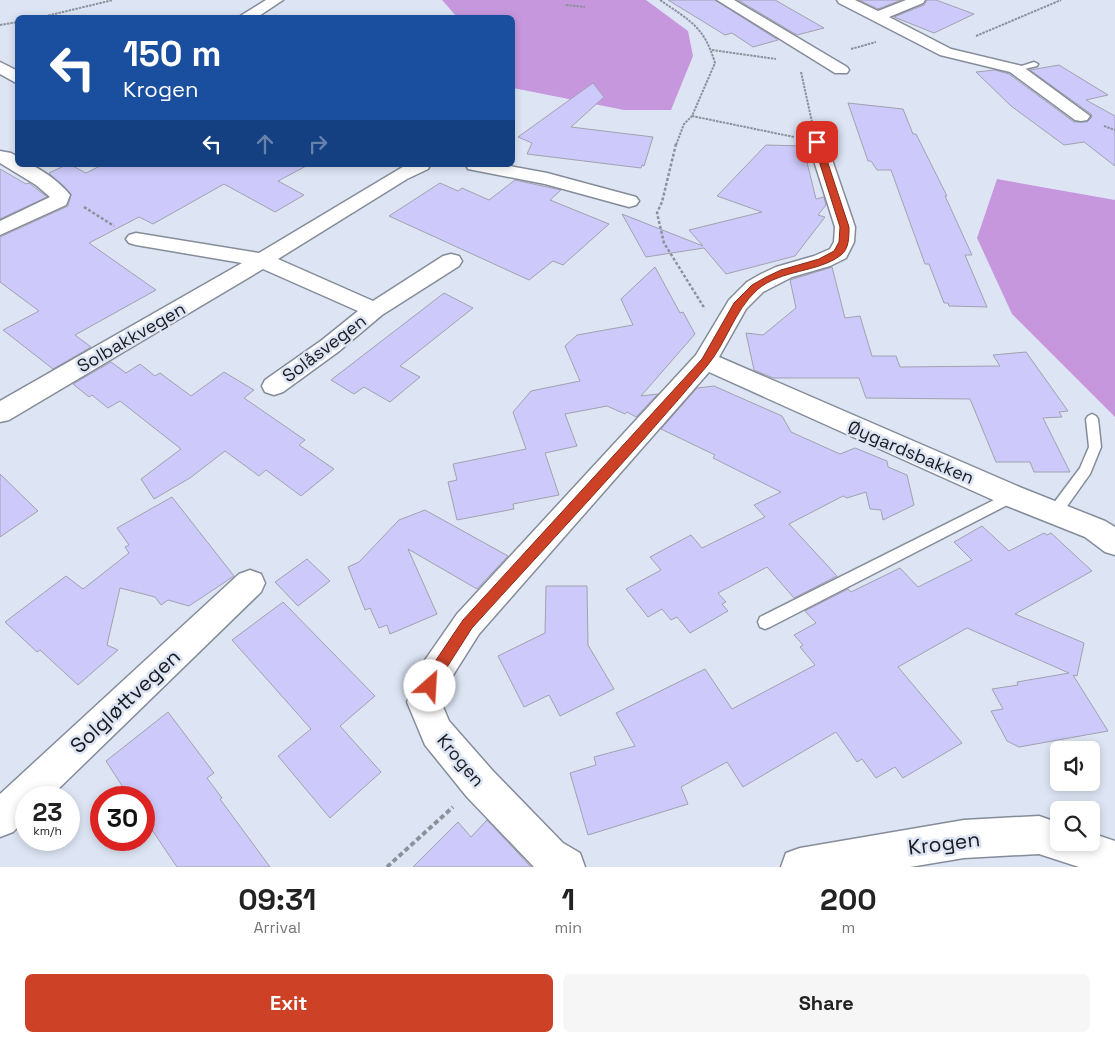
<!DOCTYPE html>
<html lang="en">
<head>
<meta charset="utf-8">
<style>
	:root { --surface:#fff; --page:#f6f6f6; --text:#222; --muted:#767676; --accent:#cd4227 }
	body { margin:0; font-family:"Space Grotesk",sans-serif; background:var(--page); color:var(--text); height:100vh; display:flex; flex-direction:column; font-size:19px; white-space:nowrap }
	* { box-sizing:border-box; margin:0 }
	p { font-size:16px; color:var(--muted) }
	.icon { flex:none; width:28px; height:28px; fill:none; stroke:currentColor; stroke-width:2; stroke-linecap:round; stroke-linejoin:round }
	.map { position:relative; height:867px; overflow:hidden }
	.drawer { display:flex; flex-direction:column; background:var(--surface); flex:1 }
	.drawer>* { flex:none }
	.guide { position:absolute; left:15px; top:15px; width:500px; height:152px; border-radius:8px; box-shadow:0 2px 8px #0003; background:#1a4fa0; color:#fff; overflow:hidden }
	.controls { position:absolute; left:1050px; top:741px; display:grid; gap:10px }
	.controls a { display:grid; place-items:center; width:50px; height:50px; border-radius:8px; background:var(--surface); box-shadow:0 2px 8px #0003; font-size:25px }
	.speed { position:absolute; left:15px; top:786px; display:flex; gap:10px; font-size:25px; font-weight:700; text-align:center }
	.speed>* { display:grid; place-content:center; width:65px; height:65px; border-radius:50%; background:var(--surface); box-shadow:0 2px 8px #0003; line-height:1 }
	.speed small { font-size:12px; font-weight:400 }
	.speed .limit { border:8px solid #d22; background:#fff; color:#111 }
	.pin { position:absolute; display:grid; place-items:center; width:42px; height:42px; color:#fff; margin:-21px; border-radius:10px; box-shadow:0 2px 8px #0006 }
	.me { position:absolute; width:55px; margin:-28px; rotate:26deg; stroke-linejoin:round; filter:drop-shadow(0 0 4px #0008) }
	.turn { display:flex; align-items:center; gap:18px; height:105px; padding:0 25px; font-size:22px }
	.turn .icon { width:65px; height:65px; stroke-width:2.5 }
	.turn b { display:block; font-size:35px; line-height:42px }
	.lanes { display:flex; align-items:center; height:48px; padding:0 25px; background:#0003; justify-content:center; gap:25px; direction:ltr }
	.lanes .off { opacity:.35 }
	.eta { display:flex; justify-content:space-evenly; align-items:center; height:85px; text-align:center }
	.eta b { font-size:30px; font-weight:600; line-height:35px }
	.primary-button { display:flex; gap:10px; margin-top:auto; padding:10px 25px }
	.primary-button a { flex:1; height:58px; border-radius:8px; background:var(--accent); color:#fff; font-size:20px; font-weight:600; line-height:58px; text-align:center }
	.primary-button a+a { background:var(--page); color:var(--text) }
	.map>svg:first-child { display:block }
</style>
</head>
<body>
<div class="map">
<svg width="1115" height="867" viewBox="0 0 1115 867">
	<rect width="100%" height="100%" fill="#dde5f4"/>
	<!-- forest -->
	<g fill="#c797de">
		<polygon points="442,0 646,0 688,31 693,56 671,110 624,110 513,88 512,18 457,17"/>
		<polygon points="997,179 1115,200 1115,417 1012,314 977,238"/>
	</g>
	<!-- building -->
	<g fill="#cdc9fa" stroke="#a2a1b0">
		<polygon points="668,0 715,0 778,40 753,47 732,33 725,35"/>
		<polygon points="738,0 775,0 824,28 797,35"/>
		<polygon points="859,0 901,0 878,9"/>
		<polygon points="927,0 936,0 974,14 934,33 894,17 924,5"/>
		<polygon points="1059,65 1108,95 1086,100 1115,116 1115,166 1084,142 1064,145 1011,106 976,72 995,70 1009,74 1074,122 1087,122 1092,117 1091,114 1030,70"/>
		<polygon points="593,83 604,97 571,127 653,137 644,166 642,165 641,168 527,154 532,143 518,137"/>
		<polygon points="848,103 903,109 913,134 916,134 947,196 945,196 972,255 965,255 987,307 949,306 948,303 944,303 929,264 925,264 891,170 877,170 871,161 868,161"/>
		<polygon points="766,145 803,146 816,199 824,197 826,205 818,215 825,217 795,256 726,274 704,248 646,257 622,214 703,246 689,230 762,212 717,196"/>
		<polygon points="66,165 71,165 86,173 102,165 308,165 278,181 304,195 275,212 224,184 153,224 139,217 89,243 156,290 75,335 91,347 53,369 3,330 39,311 0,282 0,237 68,206 71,194 49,173"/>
		<polygon points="0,169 26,184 29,183 47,197 0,219"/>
		<polygon points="515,180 561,190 550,200 609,224 563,265 553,261 529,280 389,216 440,183 458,191 462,188 489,200"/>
		<polygon points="655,267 680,313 683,312 695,334 641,396 658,394 636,417 627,412 625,414 607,406 565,414 577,446 545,453 559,495 513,504 514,509 457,520 448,482 457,480 453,464 526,449 513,412 531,391 580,381 565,346 577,335 633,325 621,299"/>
		<polygon points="832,267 845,318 860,316 872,356 896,356 900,367 1000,366 993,355 1026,352 1068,411 1059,412 1062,417 1043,418 1070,472 1034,472 1030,462 996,462 970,399 866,398 859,378 773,378 754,370 746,333 763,335 796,308 790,280"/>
		<polygon points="444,293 473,308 400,366 420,377 390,402 364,387 354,394 331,380"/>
		<polygon points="111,362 126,373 140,364 155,376 160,373 191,396 224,372 254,390 244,398 305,440 299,445 334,469 301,496 266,470 259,476 225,451 190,478 154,499 141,479 181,449 120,401 108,408 92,395 89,397 73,384"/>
		<polygon points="714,386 782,416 791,432 840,454 855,448 887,461 888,467 907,475 914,505 883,520 881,510 870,509 866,492 847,498 843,496 789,524 837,576 794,598 767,567 718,593 726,602 722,604 728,611 690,633 677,617 671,620 662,609 648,617 626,589 661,570 650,557 691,535 702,548 765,517 754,505 781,492 713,458 715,455 661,429 697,388"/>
		<polygon points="0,474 38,511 0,537"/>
		<polygon points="172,497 234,576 189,606 168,600 161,605 155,597 120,588 107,645 118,650 78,685 40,650 37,652 5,622 66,576 83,589 129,553 125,547 129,545 117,528"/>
		<polygon points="425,510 508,556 477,589 408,549 437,614 390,634 387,625 379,628 370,608 365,610 348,567 359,562 399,520"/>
		<polygon points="982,526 1009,551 1044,533 1047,535 1051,533 1092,571 1015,614 1084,643 1077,676 1073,675 1108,731 1019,747 1007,741 991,711 1003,709 992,689 1018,685 1017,682 1069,673 967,628 898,667 962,743 903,778 895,767 876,778 862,759 857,762 836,732 743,787 727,762 681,787 688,804 588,835 570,773 596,765 594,757 635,746 616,713 705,669 732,709 815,665 800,647 803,645 794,635 816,623 805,611 848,589 851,592 900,568 918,587 972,560 954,542"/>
		<polygon points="307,559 330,581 298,606 275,582"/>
		<polygon points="546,586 587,586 588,645 614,689 560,716 549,695 524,707 498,656 545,633"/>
		<polygon points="283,602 375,696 340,726 381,772 330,818 278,756 311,729 232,640"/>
		<polygon points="168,712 214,773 207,778 222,798 220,799 270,867 177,867 144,818 144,798 130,798 106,761"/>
		<polygon points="487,820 531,867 413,867 458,822 471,837"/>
	</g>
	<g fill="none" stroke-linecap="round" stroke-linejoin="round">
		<defs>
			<g id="service">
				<polygon points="1034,62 1038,64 1037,66 1016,71 1012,69"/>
				<polygon points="1092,414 1096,416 1098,419 1101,447 1090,474 1060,516 1055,517 1050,516 1048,512 1050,508 1080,468 1089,447 1086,419 1088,416"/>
				<polygon points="1012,491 1017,492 1019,496 1017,500 770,627 765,629 760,627 758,622 760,617"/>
			</g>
			<g id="minor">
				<polygon points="266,0 283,0 256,18 237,18"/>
				<polygon points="717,0 734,0 847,67 849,70 847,73 835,73"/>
				<polygon points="837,0 855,0 878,11 906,0 925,0 923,3 889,17 951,49 1022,66 1090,116 1087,120 1081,121 1075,120 1010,72 940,55 839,3"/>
				<polygon points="0,62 18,71 18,84 0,74"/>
				<polygon points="817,137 823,138 826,142 855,227 854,242 846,258 830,266 792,277 763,292 746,309 719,357 1022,488 1105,521 1115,527 1115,555 1105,552 1085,537 1002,504 709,372 479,634 450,680 441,702 449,721 493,771 563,843 580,853 585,867 534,867 467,797 425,745 407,702 425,660 457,614 696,355 729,300 747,282 761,274 776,267 814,256 830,249 834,242 835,227 808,142 811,138"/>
				<path d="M0,151l11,2 7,4v8c3,0 9,-1 12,0 11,3 34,21 40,30l-4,10 -66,30v-14l50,-24 -14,-12 -36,-22z"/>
				<polygon points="406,165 430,165 428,169 407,179 278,259 373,301 443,256 451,254 459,256 462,261 459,266 382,315 338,352 283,392 274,395 265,392 262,386 265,380 322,340 358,311 263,269 9,420 0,422 0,401 242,263 136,245 129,243 126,239 129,235 136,233 259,253"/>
				<polygon points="466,165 504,165 547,173 636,197 639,201 636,205 629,207 545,184 468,169"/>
				<polygon points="250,570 261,574 265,583 261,592 49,798 26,798 26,819 13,832 0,837 0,794 239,574"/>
				<polygon points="1039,816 1059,823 1059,842 1091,842 1091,833 1115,841 1115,867 1079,867 1039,854 964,858 910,867 781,867 786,853 800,848 964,820"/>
			</g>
		</defs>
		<!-- service casing -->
		<use href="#service" stroke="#858c99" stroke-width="3"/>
		<!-- minor casing -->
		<use href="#minor" stroke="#858c99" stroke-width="3"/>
		<!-- path-far2 -->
		<g stroke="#8c929c" stroke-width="2" stroke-dasharray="2.5 1" stroke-linecap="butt">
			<path d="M660,0c30,21 44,26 55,63l-23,53 -8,8 -8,21"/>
			<polyline points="566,5 585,7"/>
			<polyline points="38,18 113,0"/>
			<polyline points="0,25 18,22"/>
			<polyline points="976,36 1061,0"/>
			<polyline points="851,49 876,42"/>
			<polyline points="712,50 776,59"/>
			<polyline points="801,72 812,122"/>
			<polyline points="692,116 794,137"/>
			<polyline points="1104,126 1115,130"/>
		</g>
		<!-- path-far1 -->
		<g stroke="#8c929c" stroke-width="2.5" stroke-dasharray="3 2" stroke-linecap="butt">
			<polyline points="676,144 662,202 657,213 664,243 705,309"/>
			<polyline points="84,207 114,226"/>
		</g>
		<!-- path -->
		<polyline stroke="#8c929c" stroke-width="4" stroke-dasharray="5 3" stroke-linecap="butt" points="387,867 453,807"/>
		<!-- service -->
		<use href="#service" fill="#fff" fill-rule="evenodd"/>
		<!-- minor -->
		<use href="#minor" fill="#fff" fill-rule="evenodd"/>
	</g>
	<!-- route -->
	<path fill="#cd4227" stroke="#852b19" d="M814,141l7,1 28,85c0,10 0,22 -8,28 -23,18 -60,14 -84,35 -23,21 -30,52 -50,76 -75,89 -156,175 -235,262l-30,47 -7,16 -5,2 -5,-2 -2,-5 9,-20 31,-46 239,-261 32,-56 18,-18 14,-8 15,-7 38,-11 15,-8 5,-9 1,-15 -27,-85z"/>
	<g text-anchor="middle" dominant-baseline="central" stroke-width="5" stroke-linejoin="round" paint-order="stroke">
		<!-- street labels -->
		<g font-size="18" fill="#181b20" stroke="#dde5f4">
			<text transform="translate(131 337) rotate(-30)">Solbakkvegen</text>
			<text transform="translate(324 348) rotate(-37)">Solåsvegen</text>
			<text transform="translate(911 452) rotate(23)">Øygardsbakken</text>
			<text transform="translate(461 760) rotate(50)">Krogen</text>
		</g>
		<!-- near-street labels -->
		<g font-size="21" fill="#181b20" stroke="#dde5f4">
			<text transform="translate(125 701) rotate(-43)">Solgløttvegen</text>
			<text transform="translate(944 843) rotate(-7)">Krogen</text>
		</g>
	</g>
</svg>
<div class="controls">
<a><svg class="icon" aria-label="sound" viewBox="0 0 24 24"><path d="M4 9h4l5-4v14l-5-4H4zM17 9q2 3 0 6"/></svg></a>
<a><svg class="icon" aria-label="search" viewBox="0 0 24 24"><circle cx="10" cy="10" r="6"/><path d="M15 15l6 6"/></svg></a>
</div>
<div class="speed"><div>23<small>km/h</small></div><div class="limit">30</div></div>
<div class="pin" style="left:817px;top:142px;background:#d93025"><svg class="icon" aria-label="arrive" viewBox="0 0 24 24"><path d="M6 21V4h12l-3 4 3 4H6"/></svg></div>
<svg class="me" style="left:430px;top:686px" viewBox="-20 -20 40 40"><circle r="19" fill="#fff"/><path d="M0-13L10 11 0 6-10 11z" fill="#cd4227"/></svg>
<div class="guide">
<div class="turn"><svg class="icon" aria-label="left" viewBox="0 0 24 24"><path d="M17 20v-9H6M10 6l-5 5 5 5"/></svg><div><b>150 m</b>Krogen</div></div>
<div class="lanes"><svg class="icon" aria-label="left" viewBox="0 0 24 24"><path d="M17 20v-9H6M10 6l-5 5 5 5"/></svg><svg class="icon off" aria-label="ahead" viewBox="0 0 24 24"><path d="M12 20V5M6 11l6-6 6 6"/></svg><svg class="icon off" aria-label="right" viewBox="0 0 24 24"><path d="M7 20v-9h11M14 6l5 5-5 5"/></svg></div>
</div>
</div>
<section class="drawer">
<div class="eta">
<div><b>09:31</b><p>Arrival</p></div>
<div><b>1</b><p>min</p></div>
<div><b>200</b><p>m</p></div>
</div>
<div class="primary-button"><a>Exit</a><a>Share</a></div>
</section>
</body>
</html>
